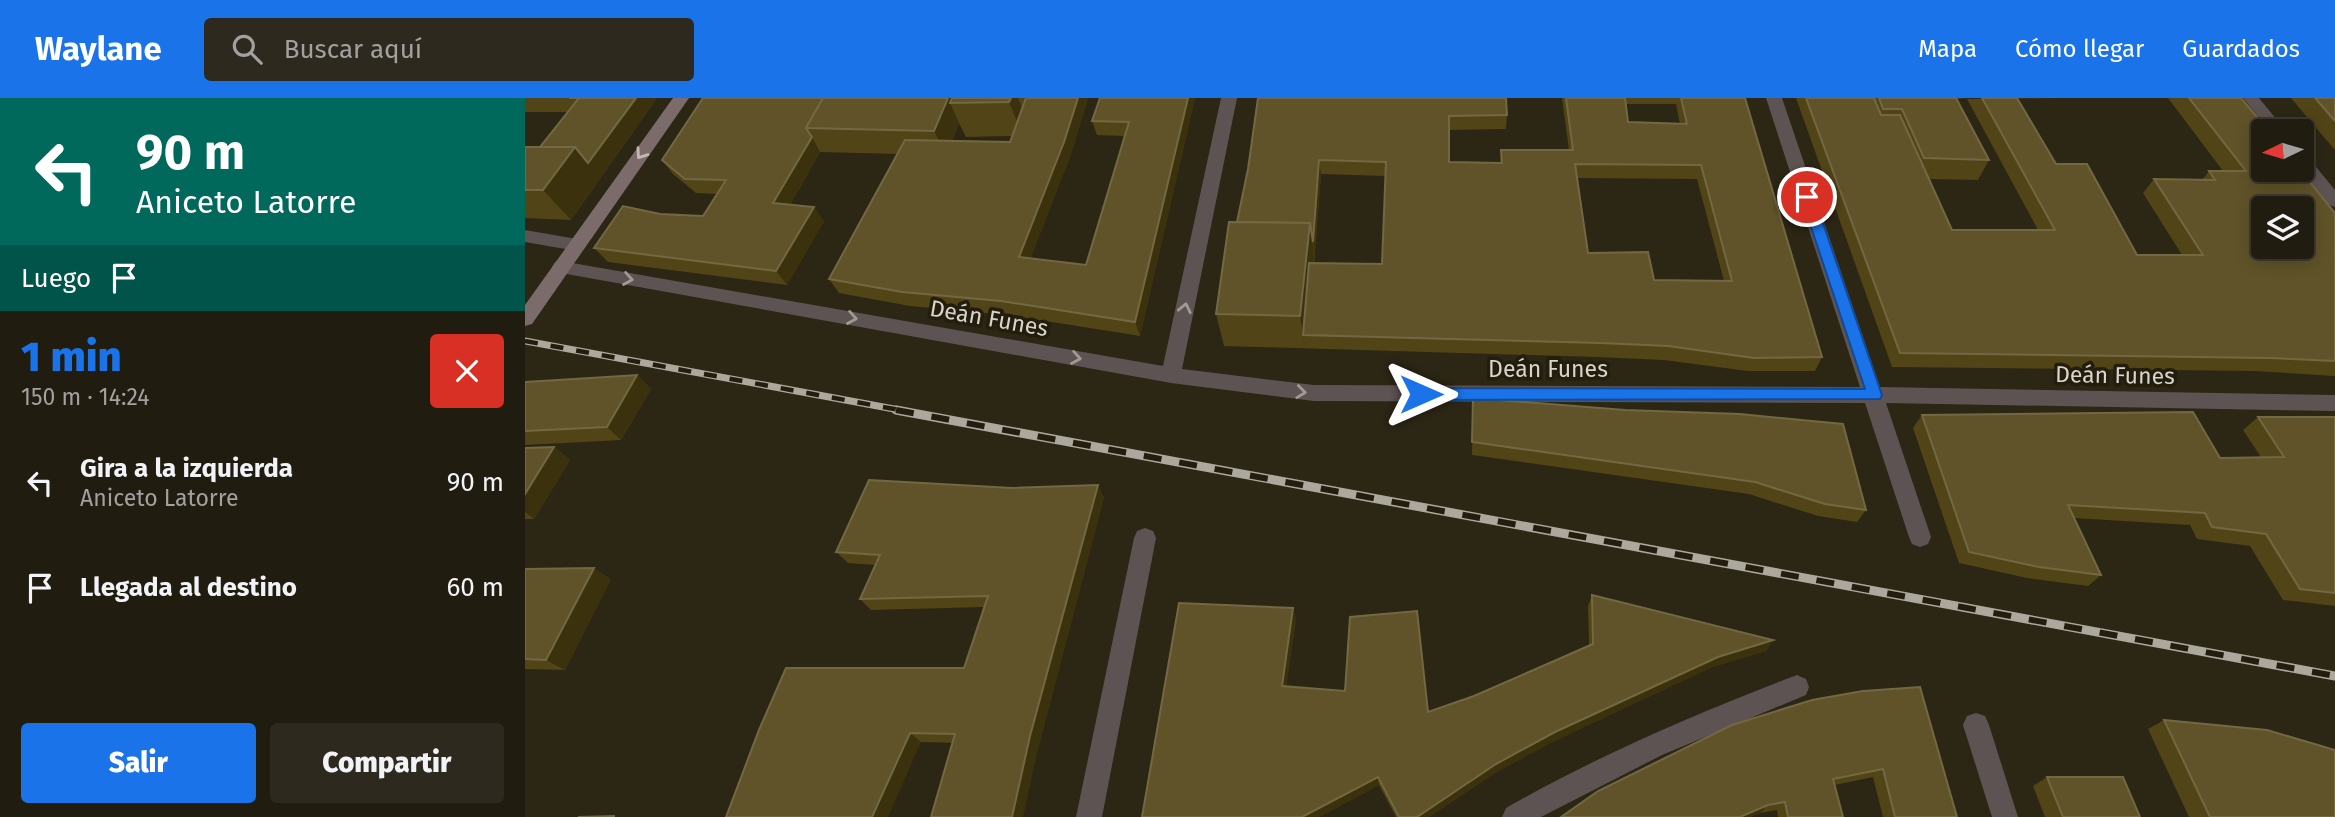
<!DOCTYPE html>
<html lang="es">
<head>
<meta charset="utf-8">
<style>
	:root { --surface:#211c10; --page:#2d291e; --text:#f1f3f6; --muted:#a2a19f; --line:#3e3a30; --accent:#1a73e8 }
	body { margin:0; font-family:"Fira Sans",sans-serif; background:var(--page); color:var(--text); height:100vh; display:flex; flex-direction:column; font-size:26px; white-space:nowrap }
	* { box-sizing:border-box; margin:0 }
	p { font-size:23px; color:var(--muted) }
	.icon { flex:none; width:38px; height:38px; fill:none; stroke:currentColor; stroke-width:2; stroke-linecap:round; stroke-linejoin:round }
	.map { position:relative; flex:1; overflow:hidden }
	.drawer { display:flex; flex-direction:column; background:var(--surface); width:525px }
	.drawer>* { flex:none }
	.banner { background:#00695c; color:#fff; overflow:hidden }
	.needle { width:46px; rotate:265deg }
	.controls { position:absolute; left:1726px; top:21px; display:grid; gap:14px }
	.controls a { display:grid; place-items:center; width:63px; height:63px; border-radius:7px; background:var(--surface); box-shadow:0 4px 18px #0003,0 0 0 2px var(--line); font-size:35px }
	.pin { position:absolute; display:grid; place-items:center; width:60px; height:60px; color:#fff; margin:-30px; border:4px solid #fff; border-radius:50%; box-shadow:0 2px 7px #0007 }
	.me { position:absolute; width:77px; margin:-38px; rotate:90deg; stroke-linejoin:round; filter:drop-shadow(0 0 5px #0008) }
	.turn { display:flex; align-items:center; gap:24px; height:147px; padding:0 21px; font-size:32px }
	.turn .icon { width:91px; height:91px; stroke-width:2.5 }
	.turn b { display:block; font-size:49px; line-height:60px }
	.then { display:flex; align-items:center; height:66px; padding:0 21px; background:#0003; gap:14px; font-size:26px }
	.round { display:grid; place-items:center; flex:none; width:74px; height:74px; border-radius:7px; background:var(--page) }
	.head { display:flex; align-items:center; justify-content:space-between; height:119px; padding:0 21px }
	h1 { font-size:42px; font-weight:800; line-height:52px; color:var(--accent) }
	.primary-button { display:flex; gap:14px; margin-top:auto; padding:14px 21px }
	.primary-button a { flex:1; height:80px; border-radius:7px; background:var(--accent); color:#fff; font-size:28px; font-weight:800; line-height:80px; text-align:center }
	.primary-button a+a { background:var(--page); color:var(--text) }
	ul { padding:0; list-style:none }
	li { display:flex; align-items:center; gap:21px; height:105px; padding:0 21px }
	li div { flex:1 }
	li b { display:block; font-size:26px }
	li em { font-style:normal }
	header { display:flex; align-items:center; gap:42px; box-sizing:border-box; height:98px; padding:0 35px; background:var(--accent); color:#fff }
	header strong { font-size:33px }
	nav { display:flex; gap:38px; margin-inline-start:auto; font-size:24px }
	.search { width:490px; height:63px; background:var(--page); display:flex; align-items:center; gap:18px; box-sizing:border-box; padding:0 24px; border-radius:7px; color:var(--muted); font-size:26px }
	main { display:flex; flex:1; min-height:0 }
	.map>svg:first-child { display:block }
</style>
</head>
<body>
<header>
<strong>Waylane</strong>
<div class="search"><svg class="icon" aria-label="search" viewBox="0 0 24 24"><circle cx="10" cy="10" r="6"/><path d="M15 15l6 6"/></svg>Buscar aquí</div>
<nav><a>Mapa</a><a>Cómo llegar</a><a>Guardados</a></nav>
</header>
<main>
<section class="drawer">
<div class="banner">
<div class="turn"><svg class="icon" aria-label="left" viewBox="0 0 24 24"><path d="M17 20v-9H6M10 6l-5 5 5 5"/></svg><div><b>90 m</b>Aniceto Latorre</div></div>
<div class="then">Luego<svg class="icon" aria-label="arrive" viewBox="0 0 24 24"><path d="M6 21V4h12l-3 4 3 4H6"/></svg></div>
</div>
<div class="head"><div><h1>1 min</h1><p>150 m · 14:24</p></div><a class="round" style="background:#d93025;color:#fff"><svg class="icon" aria-label="close" viewBox="0 0 24 24"><path d="M6 6l12 12M18 6L6 18"/></svg></a></div>
<ul>
<li><svg class="icon" aria-label="left" viewBox="0 0 24 24"><path d="M17 20v-9H6M10 6l-5 5 5 5"/></svg><div><b>Gira a la izquierda</b><p>Aniceto Latorre</p></div><em>90 m</em></li>
<li><svg class="icon" aria-label="arrive" viewBox="0 0 24 24"><path d="M6 21V4h12l-3 4 3 4H6"/></svg><div><b>Llegada al destino</b></div><em>60 m</em></li>
</ul>
<div class="primary-button"><a>Salir</a><a>Compartir</a></div>
</section>
<div class="map">
<svg width="1810" height="719" viewBox="0 0 1810 719">
	<rect width="100%" height="100%" fill="#2c2615"/>
	<g fill="none" stroke-linecap="round" stroke-linejoin="round">
		<!-- street -->
		<g fill="#5d5352" fill-rule="evenodd">
			<polygon points="696,0 712,0 657,271 789,287 1335,289 1241,0 1257,0 1355,289 1810,297 1810,313 1361,305 1406,439 1403,446 1395,449 1387,446 1384,439 1340,305 789,303 646,285 36,175 30,174 27,169 30,164 36,163 638,268"/>
			<polygon points="1718,0 1734,0 1761,33 1745,33"/>
			<polygon points="1776,57 1782,58 1810,92 1810,109 1804,107 1775,72"/>
			<polygon points="0,132 52,141 58,143 61,147 58,151 52,153 0,144"/>
			<polygon points="620,430 628,433 631,440 577,719 551,719 609,440 612,433"/>
			<path d="M1272,577l9,4 3,8 -3,8 -144,60 -121,62h-39l4,-9c93,-53 191,-95 291,-133z"/>
			<polygon points="1451,615 1460,618 1464,627 1493,719 1467,719 1438,627 1442,618"/>
		</g>
		<!-- secondary -->
		<polygon fill="#7b6b6b" fill-rule="evenodd" points="148,0 164,0 7,226 0,228 0,207"/>
		<defs>
			<polyline id="rail-far1" points="0,243 380,313"/>
			<polyline id="rail" points="371,312 1810,578"/>
		</defs>
		<!-- rail-far1 casing -->
		<use href="#rail-far1" stroke="#ada89d" stroke-width="7"/>
		<!-- rail casing -->
		<use href="#rail" stroke="#ada89d" stroke-width="9"/>
		<!-- rail-far1 -->
		<use href="#rail-far1" stroke="#221d0c" stroke-width="4.5" stroke-dasharray="13" stroke-linecap="butt"/>
		<!-- rail -->
		<use href="#rail" stroke="#221d0c" stroke-width="6" stroke-dasharray="18" stroke-linecap="butt"/>
	</g>
	<!-- wall -->
	<g fill="#514416" fill-rule="evenodd">
		<polygon points="0,0 132,0 46,122 0,120 0,49 15,49 43,14 0,14"/>
		<path d="M178,0h385l-18,59 -40,101 56,7 38,-129 -27,-1 -5,-14 8,-23h95l-55,238 -132,-21 -98,-9 -71,-13 -10,-14 69,-125 -78,-2 -30,53 34,16 -37,64 -179,-23 -14,-14 66,-34 43,2 15,-22 -22,-1 -23,-19 -11,-14zM434,25l7,14 46,-1 -2,6 -58,-1z"/>
		<path d="M733,0l249,17 -1,14 -57,1v32l51,1 1,-13h68l-7,-52h183l77,259 -7,14h-67l-84,-11 -67,-3 -373,-11 -8,-32 32,-145zM1100,6h51l4,20 -52,-2zM796,76l64,2 -3,88h-68zM1052,80l120,1 27,102 -70,-1 -66,-27z"/>
		<polygon points="1271,0 1442,0 1432,1 1464,62 1453,82 1404,81 1427,132 1513,132 1442,1 1536,0 1492,1 1531,66 1612,157 1657,157 1618,95 1629,81 1677,82 1684,73 1698,73 1643,0 1716,0 1810,115 1810,278 1730,273 1367,269"/>
		<polygon points="1766,0 1810,0 1810,52 1803,44"/>
		<polygon points="112,277 126,291 96,342 0,347 0,284"/>
		<polygon points="948,300 1341,412 1332,424 1293,418 1224,396 947,357"/>
		<polygon points="1397,317 1695,360 1736,359 1718,332 1733,319 1810,319 1810,508 1758,502 1725,448 1672,441 1665,427 1549,420 1576,477 1563,488 1502,480 1434,465 1388,330"/>
		<polygon points="29,349 45,362 9,421 0,421 0,350"/>
		<polygon points="579,399 514,647 396,644 201,719 439,570 459,509 346,512 335,501 350,467 323,465 311,454"/>
		<polygon points="0,471 86,481 40,572 0,571"/>
		<polygon points="1067,497 1248,542 1241,553 1187,569 1027,644 970,675 904,719 871,719 854,687 794,719 617,719 771,521 761,589 820,593 903,614 949,598 1064,547 1063,508"/>
		<polygon points="1287,602 1432,719 1358,719 1348,679 1310,687 1318,719 1253,719 1252,712 1235,715 1225,719 1036,719"/>
		<polygon points="1639,622 1810,719 1664,719 1623,631"/>
		<polygon points="1522,679 1615,719 1520,719 1508,688"/>
	</g>
	<!-- shaded-wall -->
	<g fill="#3c310d">
		<polygon points="111,0 132,0 46,122 18,92 50,49"/>
		<polygon points="423,0 445,0 425,5 434,25 421,57 409,33"/>
		<polygon points="471,0 493,0 503,24 498,38 484,4"/>
		<polygon points="553,0 563,0 545,59 501,173 494,159"/>
		<polygon points="663,0 670,0 615,238 610,224"/>
		<polygon points="287,39 295,54 258,119 248,105"/>
		<polygon points="794,62 796,76 789,158 788,144"/>
		<polygon points="289,109 299,123 262,187 251,173"/>
		<polygon points="785,125 789,158 781,237 778,237 780,251 775,218"/>
		<polygon points="112,277 126,291 96,342 82,329"/>
		<polygon points="29,349 45,362 9,421 0,414 0,396"/>
		<polygon points="573,387 579,399 514,647 498,719 487,719 505,638"/>
		<polygon points="69,470 86,481 40,572 21,562"/>
		<polygon points="768,510 771,521 760,598 757,588"/>
		<polygon points="1248,542 1241,553 1187,569 1027,644 970,675 904,719 892,719 971,666 1030,634 1193,559"/>
		<polygon points="385,635 396,644 363,719 347,719"/>
		<polygon points="853,679 854,687 794,719 777,719"/>
		<polygon points="1243,707 1235,715 1225,719 1215,719"/>
	</g>
	<!-- building -->
	<g fill="#605329" stroke="#726842" stroke-width="2" fill-rule="evenodd">
		<polygon points="44,0 111,0 63,65 50,49 15,49 54,0"/>
		<polygon points="178,0 298,0 281,30 287,39 248,105 289,109 251,173 69,150 98,108 135,116 178,118 201,82 160,81 137,62"/>
		<polygon points="298,0 423,0 409,33 281,30"/>
		<polygon points="427,0 486,0 484,4 425,5"/>
		<polygon points="501,0 553,0 539,44 494,159 561,167 604,24 567,23 575,0 663,0 610,224 476,203 377,194 304,181 380,42 485,44"/>
		<path d="M733,0h248l1,17 -58,1v46l53,1 -1,-13h72l-7,-52h59l3,24 59,2 -6,-26h64l77,259 -68,1 -86,-12 -68,-3 -297,-8 6,-72 73,1 4,-102 -67,-2 -6,82 -3,-19 -73,-1 11,-53zM1050,66l126,1 31,116 -78,-1 -6,-28 -60,1z"/>
		<path d="M1281,0h68l7,17h19l52,115h103l-73,-132h35l39,66h31l50,91h66l-49,-76 61,1 -6,-9h37l-57,-73h52l28,33h-6v39h37l35,43v148l-66,-3 -369,-5zM1738,110h38v39h-38z"/>
		<polygon points="1354,0 1431,0 1464,62 1399,60 1377,11 1358,11"/>
		<polygon points="1790,0 1810,0 1810,23"/>
		<polygon points="0,49 50,49 18,92 0,92"/>
		<polygon points="704,124 785,125 775,218 691,216"/>
		<polygon points="112,277 82,329 0,333 0,284"/>
		<polygon points="948,300 1100,312 1215,316 1318,326 1341,412 1300,406 1230,384 947,344"/>
		<polygon points="1668,314 1695,360 1759,359 1733,319 1810,319 1810,495 1775,491 1741,436 1687,429 1680,415 1543,407 1576,477 1514,469 1444,454 1397,317"/>
		<polygon points="29,349 0,396 0,350"/>
		<polygon points="344,382 487,390 573,387 505,638 487,719 406,719 430,636 385,635 347,719 201,719 234,632 261,570 439,570 463,498 335,501 355,457 311,454"/>
		<polygon points="69,470 21,562 0,561 0,471"/>
		<polygon points="1067,497 1248,542 1193,559 1030,634 971,666 892,719 874,719 853,679 777,719 617,719 654,505 768,510 757,588 820,593 825,519 892,513 903,614 949,598 1068,546"/>
		<polygon points="1395,589 1432,719 1370,719 1358,671 1308,681 1318,719 1263,719 1260,704 1243,707 1215,719 1036,719 1073,693 1207,627 1287,602 1338,593"/>
		<polygon points="1639,622 1742,632 1810,652 1810,719 1685,719"/>
		<polygon points="1522,679 1598,679 1615,719 1538,719"/>
		<polygon points="89,718 89,719 53,719"/>
	</g>
	<!-- one-way arrows -->
	<defs><path id="oneway-chevron" d="M-2-3.5L2.5 0L-2 3.5" fill="none" stroke-width="1.6" stroke-linecap="round" stroke-linejoin="round" transform="scale(1.75)"/></defs>
	<use stroke="#c1bab2" href="#oneway-chevron" transform="translate(116 56) rotate(125)"/>
	<g stroke="#a19a94">
		<use href="#oneway-chevron" transform="translate(103 181) rotate(10)"/>
		<use href="#oneway-chevron" transform="translate(660 210) rotate(-78)"/>
		<use href="#oneway-chevron" transform="translate(327 220) rotate(10)"/>
		<use href="#oneway-chevron" transform="translate(551 260) rotate(10)"/>
		<use href="#oneway-chevron" transform="translate(776 294) rotate(7)"/>
	</g>
	<!-- route -->
	<polygon fill="#1a73e8" stroke="#114b97" stroke-width="2" points="1282,95 1289,99 1357,297 1355,301 896,302 888,296 896,290 1340,291 1276,99"/>
	<g text-anchor="middle" dominant-baseline="central" stroke-width="7" stroke-linejoin="round" paint-order="stroke">
		<!-- street labels -->
		<g font-size="23" fill="#d8d4ca" stroke="#221d0c">
			<text transform="translate(464 220) rotate(10)">Deán Funes</text>
			<text x="1023" y="271">Deán Funes</text>
			<text transform="translate(1590 277) rotate(1)">Deán Funes</text>
		</g>
	</g>
</svg>
<div class="controls">
<a><svg class="needle" viewBox="-14 -14 28 28"><path d="M0-13l5 13h-10z" fill="#e53935"/><path d="M0 13l5-13h-10z" fill="#a2a19f"/></svg></a>
<a><svg class="icon" aria-label="layers" viewBox="0 0 24 24"><path d="M12 4l9 5-9 5-9-5zM3 14l9 5 9-5"/></svg></a>
</div>
<div class="pin" style="left:1282px;top:99px;background:#d93025"><svg class="icon" aria-label="arrive" viewBox="0 0 24 24"><path d="M6 21V4h12l-3 4 3 4H6"/></svg></div>
<svg class="me" style="left:896px;top:296px" viewBox="-20 -20 40 40"><path d="M0-17L14 15 0 8-14 15z" fill="#1a73e8" stroke="#fff" stroke-width="4"/></svg>
</div>
</main>
</body>
</html>
